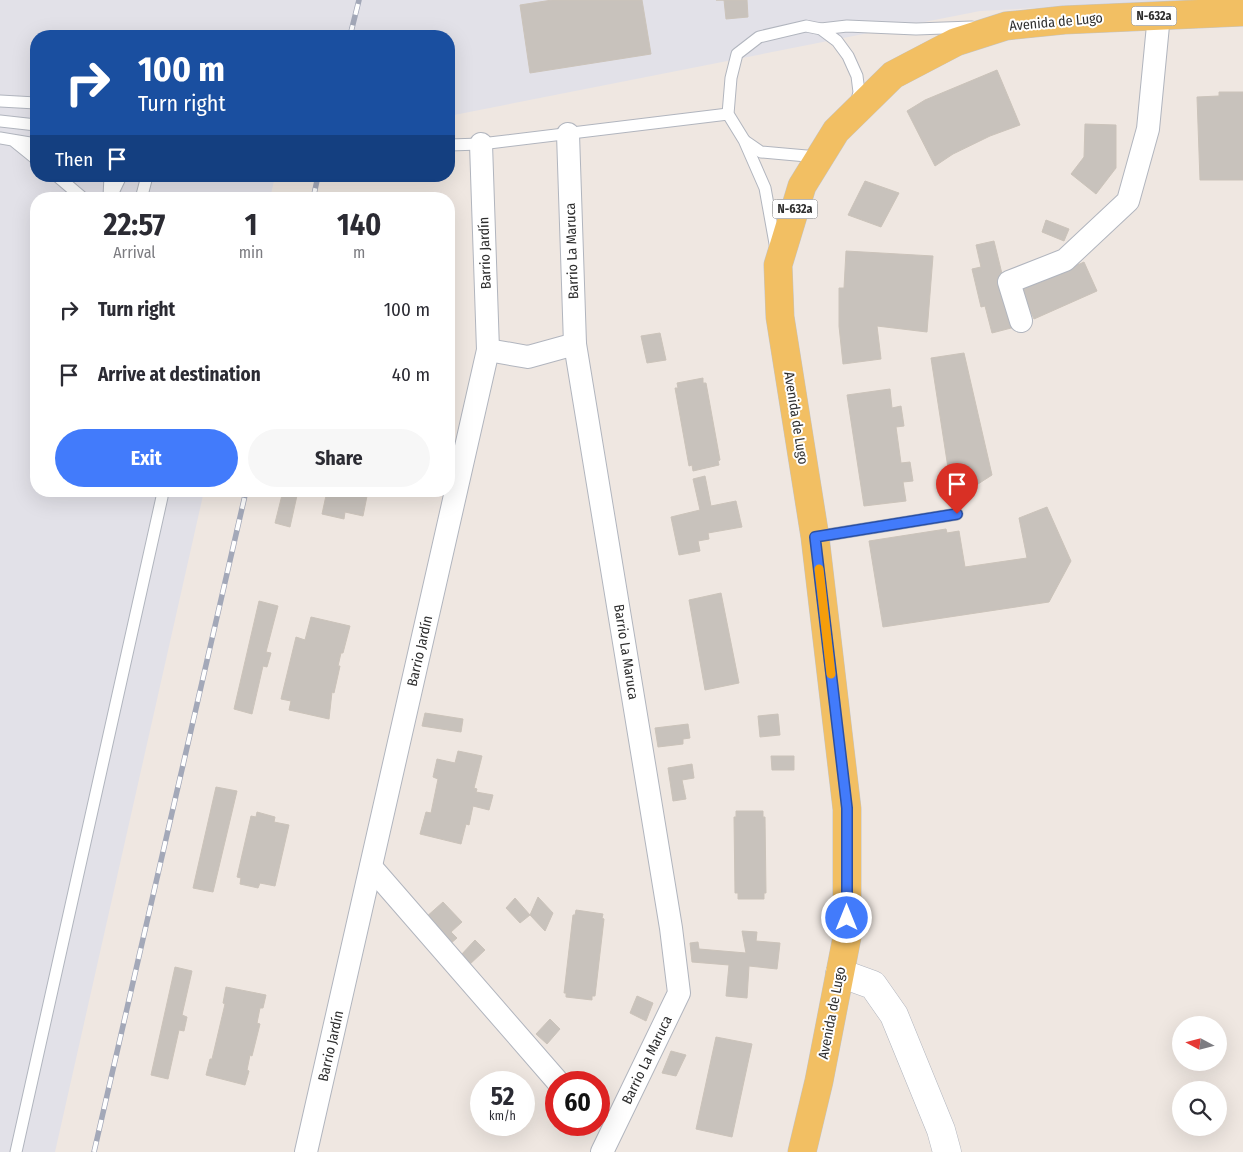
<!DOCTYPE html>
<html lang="en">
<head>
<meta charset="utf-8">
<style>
	:root { --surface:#fff; --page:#f7f7f7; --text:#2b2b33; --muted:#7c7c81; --accent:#427bfb }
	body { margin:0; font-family:"Fira Sans Condensed",sans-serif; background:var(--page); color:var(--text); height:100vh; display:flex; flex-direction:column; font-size:19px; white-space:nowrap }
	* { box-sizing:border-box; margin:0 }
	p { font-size:16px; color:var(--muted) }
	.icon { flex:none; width:28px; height:28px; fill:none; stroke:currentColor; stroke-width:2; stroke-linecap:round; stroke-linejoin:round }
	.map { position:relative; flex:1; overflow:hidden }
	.details { position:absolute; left:30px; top:192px; width:425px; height:305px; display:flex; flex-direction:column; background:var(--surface); border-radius:20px; box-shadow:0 5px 20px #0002 }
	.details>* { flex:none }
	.hud { position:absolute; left:30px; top:30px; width:425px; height:152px; border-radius:20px; box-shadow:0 5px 20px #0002; background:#1a4fa0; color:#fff; overflow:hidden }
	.needle { width:32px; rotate:277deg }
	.controls { position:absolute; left:1172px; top:1016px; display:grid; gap:10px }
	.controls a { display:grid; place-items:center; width:55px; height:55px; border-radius:50%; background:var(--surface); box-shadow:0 5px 20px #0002; font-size:25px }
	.speed { position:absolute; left:470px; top:1071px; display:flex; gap:10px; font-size:25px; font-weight:700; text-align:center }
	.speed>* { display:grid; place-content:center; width:65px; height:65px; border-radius:50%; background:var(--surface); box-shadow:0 5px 20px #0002; line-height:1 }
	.speed small { font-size:12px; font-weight:400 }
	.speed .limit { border:8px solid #d22; background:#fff; color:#111 }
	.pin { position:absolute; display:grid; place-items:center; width:42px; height:42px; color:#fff; margin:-51px -21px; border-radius:50% 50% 50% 0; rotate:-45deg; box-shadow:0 0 5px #0007 }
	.pin .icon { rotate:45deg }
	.me { position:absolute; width:55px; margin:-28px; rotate:0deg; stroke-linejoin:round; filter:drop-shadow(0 0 4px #0008) }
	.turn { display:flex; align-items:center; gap:18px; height:105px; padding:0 25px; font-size:22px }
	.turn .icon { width:65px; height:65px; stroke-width:2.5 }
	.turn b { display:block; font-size:35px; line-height:42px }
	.then { display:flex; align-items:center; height:48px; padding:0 25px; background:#0003; gap:10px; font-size:19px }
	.eta { display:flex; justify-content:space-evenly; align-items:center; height:85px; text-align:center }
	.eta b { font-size:30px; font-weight:700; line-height:35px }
	.cta { display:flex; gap:10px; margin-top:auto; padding:10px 25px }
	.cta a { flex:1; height:58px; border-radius:30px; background:var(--accent); color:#fff; font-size:20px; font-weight:700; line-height:58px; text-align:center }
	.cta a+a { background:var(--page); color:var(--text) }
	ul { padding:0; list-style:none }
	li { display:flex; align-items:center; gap:15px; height:65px; padding:0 25px }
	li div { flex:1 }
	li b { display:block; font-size:19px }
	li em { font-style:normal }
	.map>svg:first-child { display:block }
</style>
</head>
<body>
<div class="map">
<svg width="1243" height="1152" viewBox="0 0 1243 1152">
	<rect width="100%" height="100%" fill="#efe7e1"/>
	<!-- industrial -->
	<polygon fill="#e2e1e8" points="0,0 1187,0 980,11 449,116 449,36 36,36 36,176 275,176 270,199 36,199 36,491 204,491 55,1152 0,1152"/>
	<!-- building -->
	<g fill="#c8c2bc" stroke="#cbc3ba">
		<polygon points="552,0 642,0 651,54 530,73 520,5"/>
		<polygon points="716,0 747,0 748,17 726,19 724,0"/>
		<polygon points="997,70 1020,125 990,136 953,154 935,166 907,111 925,100"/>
		<polygon points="1219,92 1243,92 1243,180 1200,180 1197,97 1219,96"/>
		<polygon points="1085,124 1116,125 1116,168 1096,194 1071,174 1084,157"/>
		<polygon points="865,181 899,193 881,227 848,215"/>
		<polygon points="1046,220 1069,229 1064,241 1042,232"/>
		<polygon points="994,241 1015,327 992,333 985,306 981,307 972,269 981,267 976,245"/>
		<polygon points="846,251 933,256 927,332 877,326 881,359 843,364 839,326 839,288 844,288"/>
		<polygon points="1084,262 1097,291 1034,319 1021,290"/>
		<polygon points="660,333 666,360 647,363 641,336"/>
		<polygon points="964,353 992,475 953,500 931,358"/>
		<polygon points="703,378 703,383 706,383 720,460 718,461 719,465 693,471 692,465 689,466 675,388 678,388 677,383"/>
		<polygon points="890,389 892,408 901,406 904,426 896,427 901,463 910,462 913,481 903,482 906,501 864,506 847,395"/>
		<polygon points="705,476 711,506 736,501 742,527 708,533 709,539 698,541 700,551 679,555 671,517 700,510 693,479"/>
		<polygon points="283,491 298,491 290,527 275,523"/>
		<polygon points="327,491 368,491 363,516 345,512 344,519 322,514"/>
		<polygon points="1047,507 1071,561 1049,602 883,627 869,541 946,529 947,533 959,531 965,567 1027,558 1019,518"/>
		<polygon points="721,593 739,683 705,690 689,600"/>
		<polygon points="259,601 278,606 266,652 271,653 267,667 263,666 252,714 234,709"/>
		<polygon points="311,617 350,626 343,653 341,653 338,666 340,666 334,693 332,692 329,719 289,710 291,701 281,699 296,637 305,640"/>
		<polygon points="425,713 463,719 461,732 422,726"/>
		<polygon points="778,714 780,735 760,737 758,716"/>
		<polygon points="688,724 690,738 683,739 683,744 658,747 655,728"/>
		<polygon points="458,751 482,756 474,788 477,789 476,792 493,795 489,810 473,806 469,825 466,824 461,844 420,834 426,812 431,813 438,779 433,777 437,759 455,763"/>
		<polygon points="771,756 794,756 794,770 772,770"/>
		<polygon points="692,764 694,778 682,780 686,799 673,801 668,768"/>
		<polygon points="216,787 237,791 213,892 193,888"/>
		<polygon points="736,811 763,811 763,817 765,817 766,893 764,893 764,899 738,899 738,893 735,893 734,817 736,817"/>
		<polygon points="257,812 275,817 274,822 289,825 275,886 260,883 258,888 240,884 241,878 237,877 251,816 256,817"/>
		<polygon points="538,897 553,913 545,931 530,915"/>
		<polygon points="515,898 530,915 520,923 506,908"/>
		<polygon points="443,902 462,922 451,932 457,938 450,944 425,918"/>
		<polygon points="576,910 603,914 602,918 604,919 595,996 592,996 592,1000 566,997 566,993 564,993 573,915 575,915"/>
		<polygon points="742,931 757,932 756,941 780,943 777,969 749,966 747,998 726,996 729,965 692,962 690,943 698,942 699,949 746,953"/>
		<polygon points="475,940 485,950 468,966 460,956"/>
		<polygon points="175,967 192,971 182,1015 187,1017 184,1031 179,1030 168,1079 151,1075"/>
		<polygon points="226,987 266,995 263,1008 260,1008 257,1023 260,1024 252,1056 250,1055 247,1070 249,1071 245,1085 206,1075 210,1059 212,1059 225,1004 223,1003"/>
		<polygon points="637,996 653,1003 646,1021 630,1013"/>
		<polygon points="550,1019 560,1029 547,1044 536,1034"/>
		<polygon points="716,1037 752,1044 732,1137 696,1129"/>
		<polygon points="671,1051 686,1055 676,1076 662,1073"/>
	</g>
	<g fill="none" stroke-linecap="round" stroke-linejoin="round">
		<defs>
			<g id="lane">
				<polyline points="821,29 847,26 916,29 972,27"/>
				<polyline points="0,101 36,103"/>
				<polyline points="0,121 36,125"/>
				<polyline points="0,138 36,144"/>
				<polyline points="745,141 761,152 818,157"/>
				<polyline points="15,142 36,159"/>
				<polyline points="449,145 481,144 728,114"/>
				<polyline points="57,176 84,199"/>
				<polyline points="109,197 110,176"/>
				<polyline points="110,199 121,176"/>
				<polyline points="141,199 147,176"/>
				<polyline points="776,249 765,188 744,140 728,114 731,78 737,54 759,37 806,26 821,29 837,41 848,56 857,76 859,92 856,104"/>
				<polyline points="815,537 957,514"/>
				<polyline points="16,1152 162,497 161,491"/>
			</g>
			<g id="street">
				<polyline points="568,134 575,344 671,928 679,993 602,1152"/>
				<polyline points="1021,321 1009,282 1065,260 1128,201 1148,129 1159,15"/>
				<polyline points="488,350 528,357 575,344"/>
				<polyline points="371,867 558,1082"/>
				<polyline points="306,1152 488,350 481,144"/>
			</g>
			<polyline id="secondary" points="840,973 873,985 894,1015 941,1130 947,1152"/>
			<polyline id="primary" points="802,1152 819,1081 847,937 847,809 815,537 780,317 778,265 802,186 836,131 893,75 956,42 1006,26 1064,20 1243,12"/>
		</defs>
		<!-- lane casing -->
		<use href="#lane" stroke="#b1b5be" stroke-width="13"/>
		<!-- street casing -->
		<use href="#street" stroke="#b1b5be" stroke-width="24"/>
		<!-- secondary casing -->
		<use href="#secondary" stroke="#b1b5be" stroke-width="29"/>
		<!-- primary casing -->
		<use href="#primary" stroke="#c4c4c4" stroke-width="29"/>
		<!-- lane -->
		<use href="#lane" stroke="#fff" stroke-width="11"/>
		<!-- street -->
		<use href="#street" stroke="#fff" stroke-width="22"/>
		<!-- secondary -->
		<use href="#secondary" stroke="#fff" stroke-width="28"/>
		<!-- primary -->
		<use href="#primary" stroke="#f2bf63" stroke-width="28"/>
		<defs>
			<g id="rail">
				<polyline points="350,36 359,0"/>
				<polyline points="313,199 318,176"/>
				<polyline points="94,1152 246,491"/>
			</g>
		</defs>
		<!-- rail casing -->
		<use href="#rail" stroke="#a3a8b8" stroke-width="5.5"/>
		<!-- rail -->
		<use href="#rail" stroke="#fff" stroke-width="4" stroke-dasharray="11" stroke-linecap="butt"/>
	</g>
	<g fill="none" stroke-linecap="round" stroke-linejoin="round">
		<defs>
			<polyline id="route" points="847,918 847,808 815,537 957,514"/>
		</defs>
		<!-- route casing -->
		<use href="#route" stroke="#2b50a3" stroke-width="12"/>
		<!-- route -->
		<use href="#route" stroke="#427bfb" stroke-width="9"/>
		<!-- slow -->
		<polyline stroke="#f59e0b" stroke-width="9" points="819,569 831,674"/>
	</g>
	<g text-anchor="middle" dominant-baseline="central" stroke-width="4" stroke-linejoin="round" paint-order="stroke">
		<!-- shield labels -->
		<g fill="#fff" stroke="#6d6d6d" stroke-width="1">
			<rect x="1131.5" y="6.5" width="45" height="19" rx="4"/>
			<rect x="772.5" y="199.5" width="45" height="19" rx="4"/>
		</g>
		<g font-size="12" font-weight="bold" fill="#2e2e2e">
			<text x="1154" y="16">N-632a</text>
			<text x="795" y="209">N-632a</text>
		</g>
		<!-- street labels -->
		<g font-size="14" fill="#2e2e2e" stroke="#fff">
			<text transform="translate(1056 22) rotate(-5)">Avenida de Lugo</text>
			<text transform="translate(572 251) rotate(-92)">Barrio La Maruca</text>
			<text transform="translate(485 253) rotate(-92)">Barrio Jardín</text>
			<text transform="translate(796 418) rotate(81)">Avenida de Lugo</text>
			<text transform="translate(420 651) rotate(-77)">Barrio Jardín</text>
			<text transform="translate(626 652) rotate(81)">Barrio La Maruca</text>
			<text transform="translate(832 1013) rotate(-79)">Avenida de Lugo</text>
			<text transform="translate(331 1046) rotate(-77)">Barrio Jardín</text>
			<text transform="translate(647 1060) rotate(-64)">Barrio La Maruca</text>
		</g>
	</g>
</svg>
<div class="controls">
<a><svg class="needle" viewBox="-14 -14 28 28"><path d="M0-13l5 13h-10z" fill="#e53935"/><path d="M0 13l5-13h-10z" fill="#7c7c81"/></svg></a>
<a><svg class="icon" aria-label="search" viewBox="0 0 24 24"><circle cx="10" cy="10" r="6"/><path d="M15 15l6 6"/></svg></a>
</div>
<div class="speed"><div>52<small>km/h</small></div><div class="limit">60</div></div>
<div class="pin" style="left:957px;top:514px;background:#d93025"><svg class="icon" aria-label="arrive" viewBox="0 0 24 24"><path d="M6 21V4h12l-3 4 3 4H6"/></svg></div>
<svg class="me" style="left:847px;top:918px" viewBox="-20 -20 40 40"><circle r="17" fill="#427bfb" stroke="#fff" stroke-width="3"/><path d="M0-11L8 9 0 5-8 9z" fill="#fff"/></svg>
<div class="hud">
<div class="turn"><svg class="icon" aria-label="right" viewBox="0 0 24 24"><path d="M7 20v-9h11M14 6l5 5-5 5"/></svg><div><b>100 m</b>Turn right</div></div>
<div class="then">Then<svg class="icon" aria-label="arrive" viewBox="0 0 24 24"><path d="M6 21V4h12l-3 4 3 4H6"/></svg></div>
</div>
<section class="details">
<div class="eta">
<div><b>22:57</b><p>Arrival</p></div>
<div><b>1</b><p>min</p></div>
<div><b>140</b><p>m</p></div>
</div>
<ul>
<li><svg class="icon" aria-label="right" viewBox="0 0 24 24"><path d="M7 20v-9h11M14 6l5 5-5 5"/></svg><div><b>Turn right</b></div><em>100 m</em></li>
<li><svg class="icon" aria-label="arrive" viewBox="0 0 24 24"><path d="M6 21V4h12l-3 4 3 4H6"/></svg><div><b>Arrive at destination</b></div><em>40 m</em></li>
</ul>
<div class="cta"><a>Exit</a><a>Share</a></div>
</section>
</div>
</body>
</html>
